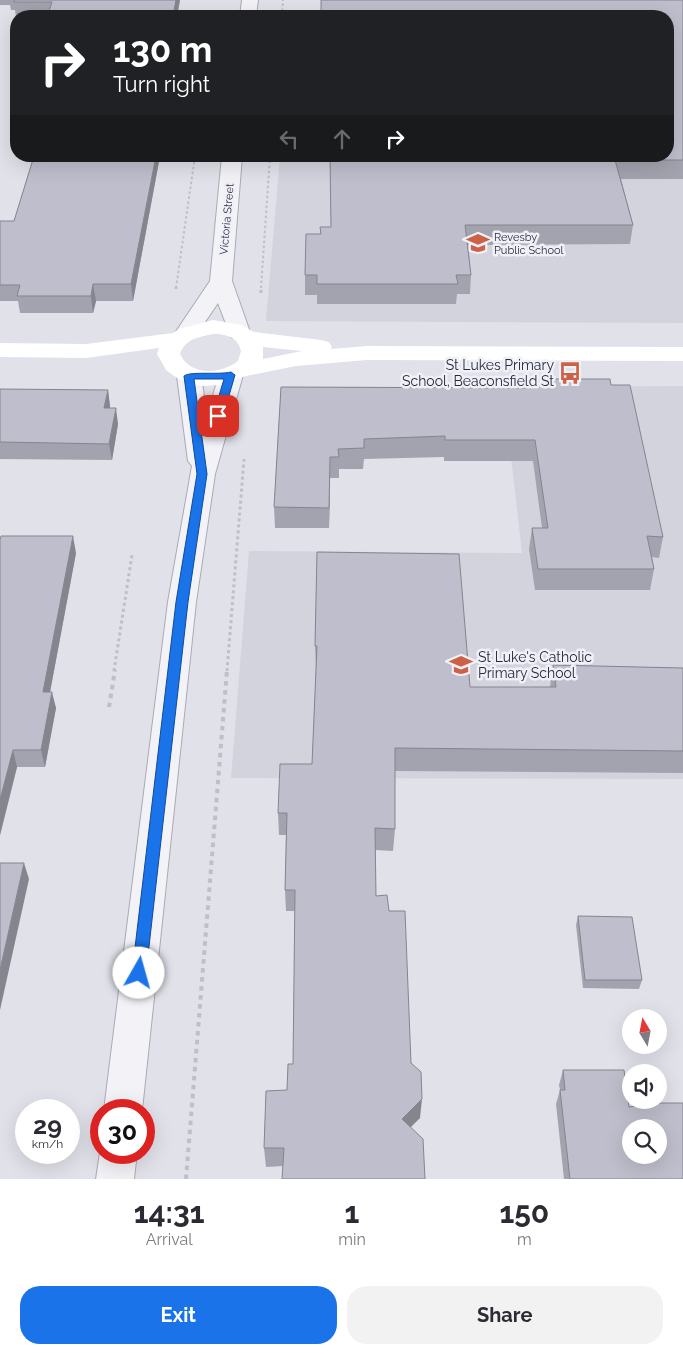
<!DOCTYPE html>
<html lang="en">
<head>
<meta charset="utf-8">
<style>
	:root { --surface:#fff; --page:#f2f2f3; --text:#2b2b33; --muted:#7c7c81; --accent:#1a73e8 }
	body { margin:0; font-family:Raleway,sans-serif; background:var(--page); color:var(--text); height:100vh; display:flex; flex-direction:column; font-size:19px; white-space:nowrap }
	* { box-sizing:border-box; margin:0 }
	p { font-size:16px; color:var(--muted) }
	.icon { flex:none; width:28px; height:28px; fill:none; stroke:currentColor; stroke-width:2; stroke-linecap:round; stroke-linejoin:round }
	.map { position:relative; height:1179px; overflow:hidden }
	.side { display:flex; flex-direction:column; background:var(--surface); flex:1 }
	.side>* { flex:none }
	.banner { position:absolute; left:10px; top:10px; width:664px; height:152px; border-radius:20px; box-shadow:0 5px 20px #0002; background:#202124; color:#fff; overflow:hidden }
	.needle { width:32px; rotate:350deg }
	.tools { position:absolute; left:622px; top:1009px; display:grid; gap:10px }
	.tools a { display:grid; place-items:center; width:45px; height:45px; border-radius:50%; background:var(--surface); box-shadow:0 5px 20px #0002; font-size:25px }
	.speed { position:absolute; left:15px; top:1099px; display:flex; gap:10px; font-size:25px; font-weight:700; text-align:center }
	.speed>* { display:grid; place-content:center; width:65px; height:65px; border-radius:50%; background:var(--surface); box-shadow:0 5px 20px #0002; line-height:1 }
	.speed small { font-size:12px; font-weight:400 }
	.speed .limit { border:8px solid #d22; background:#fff; color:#111 }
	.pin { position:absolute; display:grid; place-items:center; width:42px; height:42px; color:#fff; margin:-21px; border-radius:10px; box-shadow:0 2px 8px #0006 }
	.me { position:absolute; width:55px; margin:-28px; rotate:7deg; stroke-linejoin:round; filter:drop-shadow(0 0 4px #0008) }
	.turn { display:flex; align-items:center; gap:18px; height:105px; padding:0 20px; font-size:22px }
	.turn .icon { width:65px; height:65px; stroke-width:2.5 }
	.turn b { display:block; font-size:35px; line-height:42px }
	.lanes { display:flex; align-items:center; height:48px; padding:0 20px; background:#0003; justify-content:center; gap:25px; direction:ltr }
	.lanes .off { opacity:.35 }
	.eta { display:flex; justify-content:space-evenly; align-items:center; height:85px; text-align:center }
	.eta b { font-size:30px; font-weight:700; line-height:35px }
	.action { display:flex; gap:10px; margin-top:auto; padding:10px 20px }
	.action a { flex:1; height:58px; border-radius:20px; background:var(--accent); color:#fff; font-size:20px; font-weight:700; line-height:58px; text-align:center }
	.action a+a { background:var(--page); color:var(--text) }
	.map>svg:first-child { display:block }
</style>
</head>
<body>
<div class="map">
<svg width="683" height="1179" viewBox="0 0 683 1179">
	<rect width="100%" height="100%" fill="#e0e1e9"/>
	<!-- built -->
	<g fill="#d3d3de">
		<polygon points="280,156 668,156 683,166 683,323 266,321"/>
		<polygon points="683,386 683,779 231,778 249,551 522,553 503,387"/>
	</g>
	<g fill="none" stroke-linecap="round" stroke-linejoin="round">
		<defs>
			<g id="minor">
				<polygon points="242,0 258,0 256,16 240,16"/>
				<polygon points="222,156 242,156 232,281 250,332 247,337 239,339 231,337 218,303 194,338 186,340 178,338 175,333 210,281"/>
				<polygon points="231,368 239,370 243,375 215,474 196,602 142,1110 104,1110 168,602 192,466 188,461 177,376 181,371 189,369 197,371 201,376 207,416 219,375 223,370"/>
				<polygon points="101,1146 101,1152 137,1152 134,1179 96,1179"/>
			</g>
		</defs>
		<!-- minor casing -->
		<use href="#minor" stroke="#a9aab6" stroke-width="2"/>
		<!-- path-far2 -->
		<g stroke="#bebfc7" stroke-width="2" stroke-dasharray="2.5 2.5" stroke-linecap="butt">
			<polyline points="282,16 283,0"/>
			<polyline points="176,288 195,156"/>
			<polyline points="261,288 270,156"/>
		</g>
		<!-- path-far1 -->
		<g stroke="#bebfc7" stroke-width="3" stroke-dasharray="3 3" stroke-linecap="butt">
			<polyline points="176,289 176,287"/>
			<polyline points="261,293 261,287"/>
			<polyline points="114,671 132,555"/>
			<polyline points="227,671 244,459"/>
		</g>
		<!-- path -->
		<g stroke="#bebfc7" stroke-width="4" stroke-dasharray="4.5 4.5" stroke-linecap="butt">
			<polyline points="109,707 115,670"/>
			<polyline points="186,1179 227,670"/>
		</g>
		<!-- minor -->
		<use href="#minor" fill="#f3f3f7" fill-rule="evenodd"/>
		<!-- secondary -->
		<path fill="#fff" fill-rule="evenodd" d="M213,320l28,5 13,7 67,8 8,2 3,5 -1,2 36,-3 316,1v14l-316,-1 -71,6 -50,10 -25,9 -20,1 -24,-8 -11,-8 -9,-16 2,-6 -73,10 -86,-1v-14l86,1 87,-11 6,-4zM213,334c13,0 25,3 28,17l-3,10c-17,13 -47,16 -58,-7 5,-15 19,-17 33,-20zM263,347l39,4 -39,8z"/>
	</g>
	<!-- wall -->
	<g fill="#a3a3af">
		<polygon points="0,0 180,0 177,16 16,17 15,10 11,10 10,5 0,5"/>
		<polygon points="321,0 683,0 683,179 621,179 633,225 630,244 468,245 471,275 470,294 457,294 456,304 317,304 317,295 305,295 305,275 320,234 331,227 330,156 668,156 668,16 321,16"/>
		<polygon points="34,156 160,156 133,301 96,301 93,313 20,313 18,301 0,301 0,221 14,221"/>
		<polygon points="546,379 611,385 663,537 659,558 652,557 654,569 650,590 535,590 529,549 532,528 542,528 533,461 444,461 444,457 364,459 363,469 339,469 339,478 330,478 329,528 275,528 274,507 281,387 527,388 528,384 545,385"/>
		<polygon points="0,389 108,390 110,408 118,424 112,460 0,459"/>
		<polygon points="0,540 76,553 50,692 56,708 45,767 17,767 0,835"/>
		<polygon points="317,552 470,687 550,687 553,665 683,668 683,773 395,771 395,829 393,851 375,850 376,896 411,1063 420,1118 283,1166 266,1167 264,1148 287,1090 293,1064 295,911 286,911 285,890 286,835 279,835 278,813 312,764 316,668 315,646"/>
		<polygon points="578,916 642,980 639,989 583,988 576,925"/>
		<polygon points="563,1070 629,1107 683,1179 564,1179 556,1104 560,1090 559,1085"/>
	</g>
	<!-- shaded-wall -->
	<g fill="#85858f">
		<polygon points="176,0 180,0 177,16 173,16"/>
		<polygon points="156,156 160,156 133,301 131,284"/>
		<polygon points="93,284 96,301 93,313 91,296"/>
		<polygon points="108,390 110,406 107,424 104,408"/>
		<polygon points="116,408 118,424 112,460 109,444"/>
		<polygon points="330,457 330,478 329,528 329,508"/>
		<polygon points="73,536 76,553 47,708 43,692"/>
		<polygon points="52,692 56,708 45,767 41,750"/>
		<polygon points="13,750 17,767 0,835 0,800"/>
		<polygon points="24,863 29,879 0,1010 0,970"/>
		<polygon points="422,1099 420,1118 400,1138 402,1119"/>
	</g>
	<!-- building -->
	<g fill="#bebecc" stroke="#85858f" fill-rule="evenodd">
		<polygon points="14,0 176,0 173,16 47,16 52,2 14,2"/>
		<polygon points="321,0 683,0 683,160 615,160 633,225 465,225 471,275 456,275 458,284 317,284 317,275 305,275 306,234 321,234 320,227 331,227 330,156 668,156 668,16 382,16 321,15"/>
		<polygon points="34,156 156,156 131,284 93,284 91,296 17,296 20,285 0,285 0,221 14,221"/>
		<polygon points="546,379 610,379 611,385 630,385 663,537 647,536 654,569 538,569 532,528 548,528 535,440 445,440 445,436 364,439 364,448 338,449 339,457 330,457 329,508 274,507 281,387 528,388 528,384 546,385"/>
		<polygon points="0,389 108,390 104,408 116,408 109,444 0,442"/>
		<polygon points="1,536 73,536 43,692 52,692 41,750 13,750 0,800 0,540"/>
		<polygon points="317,552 459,554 470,687 556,687 553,665 683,668 683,751 395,748 395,829 375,828 376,896 387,895 389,911 405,911 411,1063 421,1072 422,1099 402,1119 423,1139 425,1179 282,1179 284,1148 264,1148 266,1091 287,1090 288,1064 293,1064 295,890 285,890 287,813 278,813 280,764 312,764 317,646 315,646"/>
		<polygon points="0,863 24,863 0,970"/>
		<polygon points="578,916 632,917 642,980 585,980"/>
		<path d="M563,1070h61l5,37 24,-4h30v76h-113l-10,-89h5zM631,1128h28v27h-28z"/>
	</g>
	<!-- route -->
	<path fill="#1a73e8" stroke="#114b97" d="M231,372l4,3 -12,41 -5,4 -5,-4 11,-37h-30l13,95 -19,128 -42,371 -2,5 -5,2 -5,-2 -2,-5 44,-371 21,-128 -13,-98c6,-5 35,-1 47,-4z"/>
	<!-- icons -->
	<defs>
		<symbol id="school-bare" viewBox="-9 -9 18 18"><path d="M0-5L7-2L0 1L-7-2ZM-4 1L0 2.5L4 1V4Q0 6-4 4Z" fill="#cc6147" stroke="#f0f0f7" stroke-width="2.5" paint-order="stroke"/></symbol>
		<symbol id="bus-bare" viewBox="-9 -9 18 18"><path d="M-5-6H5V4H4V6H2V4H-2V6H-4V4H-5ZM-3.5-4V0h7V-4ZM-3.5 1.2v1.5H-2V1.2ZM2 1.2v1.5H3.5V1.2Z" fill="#cc6147" stroke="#f0f0f7" stroke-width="2.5" paint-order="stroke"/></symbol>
	</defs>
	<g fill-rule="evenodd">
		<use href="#school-bare" x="462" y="227" width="32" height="32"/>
		<use href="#bus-bare" x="554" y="357" width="32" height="32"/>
		<use href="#school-bare" x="445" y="649" width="32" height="32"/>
	</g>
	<g text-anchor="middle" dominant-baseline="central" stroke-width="5" stroke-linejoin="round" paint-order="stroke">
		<!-- far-street labels -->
		<g font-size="11" fill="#292a40" stroke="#f0f0f7">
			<text transform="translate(227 219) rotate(-85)">Victoria Street</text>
		</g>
		<!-- far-poi labels -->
		<g font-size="11" fill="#292a40" stroke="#f0f0f7" text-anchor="start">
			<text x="494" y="237">Revesby<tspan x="494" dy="13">Public School</tspan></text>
		</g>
		<!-- poi labels -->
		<g font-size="14" fill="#292a40" stroke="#f0f0f7" text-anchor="end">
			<text x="554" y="365">St Lukes Primary<tspan x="554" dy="16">School, Beaconsfield St</tspan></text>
			<text x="478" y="657" text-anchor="start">St Luke's Catholic<tspan x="478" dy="16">Primary School</tspan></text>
		</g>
	</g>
</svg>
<div class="tools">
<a><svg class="needle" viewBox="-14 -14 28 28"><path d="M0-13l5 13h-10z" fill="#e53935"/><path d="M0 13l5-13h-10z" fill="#7c7c81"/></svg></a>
<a><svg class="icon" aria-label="sound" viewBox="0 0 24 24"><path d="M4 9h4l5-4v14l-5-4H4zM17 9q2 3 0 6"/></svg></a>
<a><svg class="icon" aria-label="search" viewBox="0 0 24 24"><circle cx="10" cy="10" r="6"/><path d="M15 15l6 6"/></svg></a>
</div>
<div class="speed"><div>29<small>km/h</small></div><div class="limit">30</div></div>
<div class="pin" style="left:218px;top:416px;background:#d93025"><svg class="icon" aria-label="arrive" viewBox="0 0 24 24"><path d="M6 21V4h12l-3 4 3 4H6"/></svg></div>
<svg class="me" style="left:139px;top:973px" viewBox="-20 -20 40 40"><circle r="19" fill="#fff"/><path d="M0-13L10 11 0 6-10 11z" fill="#1a73e8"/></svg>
<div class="banner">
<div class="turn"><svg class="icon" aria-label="right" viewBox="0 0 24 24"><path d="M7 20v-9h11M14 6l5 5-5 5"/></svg><div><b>130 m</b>Turn right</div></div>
<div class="lanes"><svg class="icon off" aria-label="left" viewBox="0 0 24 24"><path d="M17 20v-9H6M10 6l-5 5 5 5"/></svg><svg class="icon off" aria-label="ahead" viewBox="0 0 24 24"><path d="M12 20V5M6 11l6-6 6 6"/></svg><svg class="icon" aria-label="right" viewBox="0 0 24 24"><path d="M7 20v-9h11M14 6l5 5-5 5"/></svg></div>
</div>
</div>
<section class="side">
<div class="eta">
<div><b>14:31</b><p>Arrival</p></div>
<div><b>1</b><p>min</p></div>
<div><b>150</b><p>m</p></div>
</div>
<div class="action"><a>Exit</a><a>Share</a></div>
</section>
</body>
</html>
